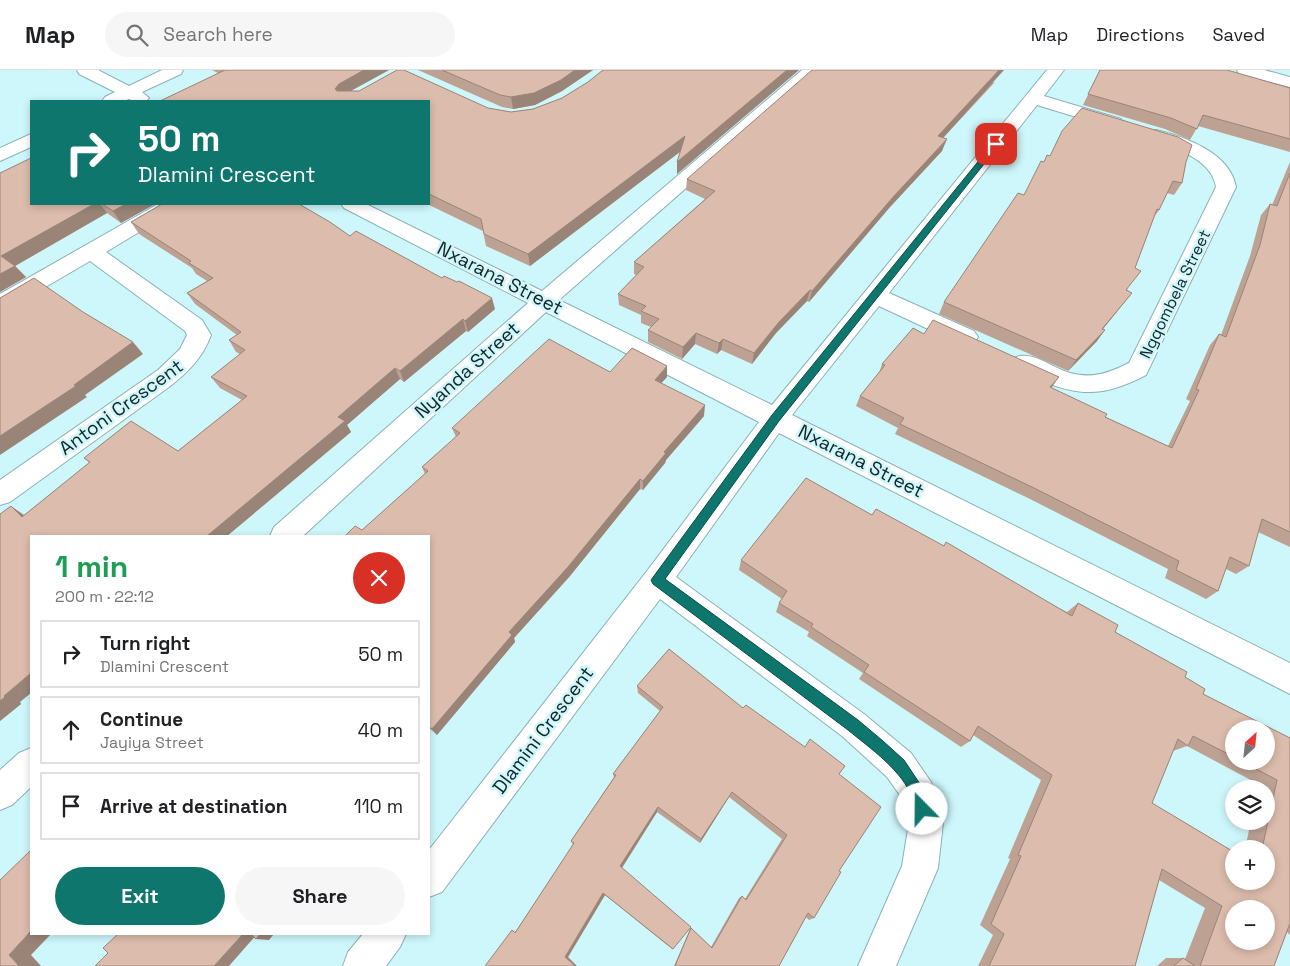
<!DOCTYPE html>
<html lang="en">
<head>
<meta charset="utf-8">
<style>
	:root { --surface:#fff; --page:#f6f6f6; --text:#202124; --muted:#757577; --line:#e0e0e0; --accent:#0f766e }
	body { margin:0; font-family:"Space Grotesk",sans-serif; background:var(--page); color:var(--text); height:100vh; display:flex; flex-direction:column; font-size:19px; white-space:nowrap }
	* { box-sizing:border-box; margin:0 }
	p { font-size:16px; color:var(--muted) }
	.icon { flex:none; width:28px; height:28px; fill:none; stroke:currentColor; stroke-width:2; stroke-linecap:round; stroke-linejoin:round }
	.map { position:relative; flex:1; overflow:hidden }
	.sheet { position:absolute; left:30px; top:465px; width:400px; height:400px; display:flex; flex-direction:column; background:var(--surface); border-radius:0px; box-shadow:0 2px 8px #0003 }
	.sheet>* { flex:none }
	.banner { position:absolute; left:30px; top:30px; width:400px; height:105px; border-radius:0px; box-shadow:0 2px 8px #0003; background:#0f766e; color:#fff; overflow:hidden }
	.needle { width:32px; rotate:27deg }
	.controls { position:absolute; left:1225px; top:650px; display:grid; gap:10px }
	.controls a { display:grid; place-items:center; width:50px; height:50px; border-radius:50%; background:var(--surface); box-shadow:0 2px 8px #0003; font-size:25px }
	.pin { position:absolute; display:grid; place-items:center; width:42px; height:42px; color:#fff; margin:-21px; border-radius:10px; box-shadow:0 2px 8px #0006 }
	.me { position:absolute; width:55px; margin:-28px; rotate:338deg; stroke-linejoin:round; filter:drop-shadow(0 0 4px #0008) }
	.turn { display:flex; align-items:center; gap:18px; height:105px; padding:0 25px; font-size:22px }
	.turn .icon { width:65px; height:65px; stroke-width:2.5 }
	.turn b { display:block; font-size:35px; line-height:42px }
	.round { display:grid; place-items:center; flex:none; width:52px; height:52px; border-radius:26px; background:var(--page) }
	.summary { display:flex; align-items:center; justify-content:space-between; height:85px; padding:0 25px }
	h1 { font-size:30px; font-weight:700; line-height:38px; color:#1e9e55 }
	.primary-button { display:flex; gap:10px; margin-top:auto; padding:10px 25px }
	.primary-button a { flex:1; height:58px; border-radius:30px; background:var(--accent); color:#fff; font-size:20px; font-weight:700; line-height:58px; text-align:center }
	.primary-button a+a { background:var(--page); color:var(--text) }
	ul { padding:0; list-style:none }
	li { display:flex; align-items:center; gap:15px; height:68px; margin:0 10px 8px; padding:0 15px; border:2px solid var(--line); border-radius:0px }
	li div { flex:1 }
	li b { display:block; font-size:19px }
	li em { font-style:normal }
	header { display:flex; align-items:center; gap:30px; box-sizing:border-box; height:70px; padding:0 25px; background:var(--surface); border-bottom:1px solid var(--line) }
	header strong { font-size:24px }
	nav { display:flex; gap:28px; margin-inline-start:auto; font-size:18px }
	.search { width:350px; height:45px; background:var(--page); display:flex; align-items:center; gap:12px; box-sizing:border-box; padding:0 18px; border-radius:28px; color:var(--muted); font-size:19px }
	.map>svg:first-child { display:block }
</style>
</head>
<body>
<header>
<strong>Map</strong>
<div class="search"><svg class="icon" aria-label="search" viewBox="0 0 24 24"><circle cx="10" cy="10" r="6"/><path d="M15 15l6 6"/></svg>Search here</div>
<nav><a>Map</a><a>Directions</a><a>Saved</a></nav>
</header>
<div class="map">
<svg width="1290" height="896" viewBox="0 0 1290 896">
	<rect width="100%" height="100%" fill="#cef7fb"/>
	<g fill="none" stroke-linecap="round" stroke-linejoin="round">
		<defs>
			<g id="minor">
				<polygon points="77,0 98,0 129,16 162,0 183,0 181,4 142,22 149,28 146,31 133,31 129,29 124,31 102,31 105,27 115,22 79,4"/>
				<polygon points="802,0 820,0 559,230 772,335 1047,0 1064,0 1044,26 1121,49 1124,53 1121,57 1115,58 1109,57 1037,35 889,223 974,261 978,267 974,273 966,275 958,273 879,236 792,345 1290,593 1290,624 779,363 676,507 864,644 911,683 931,712 943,753 938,798 896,896 858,896 902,796 909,753 904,731 887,707 842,666 660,529 442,822 429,827 429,780 647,501 759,352 546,242 303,466 270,466 274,457 528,233 344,138 341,134 366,134 542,221"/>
				<polygon points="1237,0 1264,0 1290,7 1290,17 1239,4"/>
				<path d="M1156,60c30,7 74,23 80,57l-90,188c-40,21 -66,23 -108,4 -10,-4 -21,-7 -26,-16l4,-6c18,-6 36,11 54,16 22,6 39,0 59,-10l87,-176c-4,-28 -43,-40 -66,-48l-3,-4 3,-4z"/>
				<polygon points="31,64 31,77 0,91 0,78"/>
				<path d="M158,134h24l-3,4 -73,44 96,68 9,15c-8,23 -24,38 -42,52l-159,115 -10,3v-25l158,-110 22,-21 7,-14 -2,-4 -95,-70 -82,48 -8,3v-18z"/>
				<polygon points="31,678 31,717 12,735 0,740 0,700 19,683"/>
				<polygon points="363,864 406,864 400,877 386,896 343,896 348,882"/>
			</g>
		</defs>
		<!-- minor casing -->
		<use href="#minor" stroke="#8ab1b5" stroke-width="2"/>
		<!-- minor -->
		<use href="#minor" fill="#fff" fill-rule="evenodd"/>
	</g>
	<!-- wall -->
	<g fill="#bda294" fill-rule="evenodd">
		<polygon points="212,0 389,0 351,21 488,38 511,42 533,39 562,28 588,12 603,0 799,0 677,104 677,92 681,81 530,196 486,176 483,161 427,134 429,134 429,31 218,3"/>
		<polygon points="418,0 593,0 562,21 535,35 513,39 502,37"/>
		<polygon points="1100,0 1273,13 1290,18 1290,82 1198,56 1190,70 1165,59 1083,35"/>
		<polygon points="995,12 943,68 942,81 890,137 809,232 807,231 776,263 752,294 721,280 717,284 695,274 682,289 648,272 648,260 651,257 641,253 641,245 619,235 618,224 637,205 634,204 634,192 705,129 686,120 687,109"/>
		<polygon points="1050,86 1186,92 1182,113 1174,125 1167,123 1159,140 1154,147 1127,220 1132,223 1103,259 1097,271 1068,301 939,244 944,232 1024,125"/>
		<polygon points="1290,92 1290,477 1258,462 1249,496 1236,504 1226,499 1218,521 1206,529 1165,508 1168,499 1026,427 895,364 898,358 856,336 860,326 879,303 882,294 924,264 1052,318 1105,347 1168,376 1190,331 1186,329 1210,275 1219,264 1221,265 1250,186 1261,145 1270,134 1272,135"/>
		<polygon points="0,103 31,134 155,134 121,153 107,143 15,196 26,207 0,222"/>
		<polygon points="131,152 350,166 495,239 468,262 466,261 404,312 400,309 347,355 351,362 227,466 31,466 20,632 21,634 0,651 24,445 90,393 84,388 178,381 242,330 220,318 211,307 240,284 236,282 229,270 237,265 195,234 187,223 207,211 196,204 192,198 139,164"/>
		<polygon points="610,302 667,307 661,313 704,346 666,390 665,393 643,420 640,419 570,506 514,568 515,572 437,665 429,658 429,466 362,460 425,404 422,397 456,367 452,358"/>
		<path d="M872,445l195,97 11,-9 37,29 70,45 18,17 87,44v197l-3,-3 -13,34h-117l9,-8h17l2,1 20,-51 -46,-28 -24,86h-157l15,-31 -13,-10 30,-66 -2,-1 33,-78 -68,-45 -3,6 -9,6 -102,-68 4,-6 -56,-37 2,-4 -33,-20 3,-9 3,-4 -43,-29 2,-10zM1234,659l32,32h-32zM1187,676l73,39 -1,4h7v32h-15l-6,28h21v32l-114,-78 21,-52z"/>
		<polygon points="637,616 743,638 839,704 839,801 814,848 809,850 806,847 779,896 674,896 690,859 691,858 711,877 739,828 742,826 745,829 782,769 729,727 700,773 657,742 622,798 673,879 672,879 605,825 568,887 512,860 516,861 573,775 571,771 614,707 613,704 660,641 638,623"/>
	</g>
	<!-- shaded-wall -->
	<g fill="#9a8478">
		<polygon points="364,0 389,0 343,25 335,19 339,14"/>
		<polygon points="575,0 593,0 562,21 535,35 513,39 511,27"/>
		<polygon points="787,0 799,0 677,104 677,92"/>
		<polygon points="999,0 1004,0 934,78 938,66"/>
		<polygon points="685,66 685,78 530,196 528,184"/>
		<polygon points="947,69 942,81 890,137 809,232 812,221 894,126"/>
		<polygon points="94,134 100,134 107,143 15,196 26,207 0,222 0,204 1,186"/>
		<polygon points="126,134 155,134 121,153 113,141"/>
		<polygon points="810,220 807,231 776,263 752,294 754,283 779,252"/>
		<polygon points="1132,223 1123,234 1094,270 1102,259"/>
		<polygon points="492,228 495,239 468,262 465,251"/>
		<polygon points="463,249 466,261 404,312 400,301"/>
		<polygon points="1105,260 1097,271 1068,301 1076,290"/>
		<polygon points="696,263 695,274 682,289 683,277"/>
		<polygon points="723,269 721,280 717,284 719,273"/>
		<polygon points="133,272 143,284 85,325 87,327 0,385 0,366"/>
		<polygon points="667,296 667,307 655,320 655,310"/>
		<polygon points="395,298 400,309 347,355 351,362 227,466 207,466 338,347"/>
		<polygon points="1059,307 1052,317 1050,317"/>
		<polygon points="705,335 704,346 666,390 665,393 643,420 643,411 664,382"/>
		<polygon points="640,409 640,419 570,506 514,568 515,572 437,665 432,659 509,562"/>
		<polygon points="11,436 24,445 22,447"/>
		<polygon points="31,603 31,623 20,632 21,634 0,651 0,631 4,626"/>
		<polygon points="732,722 729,727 700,773 701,769"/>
		<polygon points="658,737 657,742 621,799 620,796"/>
		<polygon points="603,823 605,825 568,887 577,896 575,896 565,887"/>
		<polygon points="31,861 31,864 51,864 31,885 41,896 19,896 9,885"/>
		<polygon points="243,864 257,864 229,896 214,896"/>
		<polygon points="260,864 274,864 269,870 256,869"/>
	</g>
	<!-- building -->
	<g fill="#dcbcac" stroke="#9a8478" fill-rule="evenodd">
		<polygon points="225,0 364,0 339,14 335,19 337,21 359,21 397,0 404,0 488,38 511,42 533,39 562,28 588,12 603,0 787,0 677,92 685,66 528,184 484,164 481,149 429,124 429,31 160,31"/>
		<polygon points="442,0 575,0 561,10 534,23 511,27 500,25"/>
		<polygon points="812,0 999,0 938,66 947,69 894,126 812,221 810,220 779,252 754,283 723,269 719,273 696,263 683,277 648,260 659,249 641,241 646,236 618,224 644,197 634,192 715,121 687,109"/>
		<polygon points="1100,0 1227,0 1290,18 1290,69 1203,45 1197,59 1171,48 1088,24"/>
		<polygon points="1082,38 1178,67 1192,75 1186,92 1182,113 1173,111 1159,140 1157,139 1135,198 1141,201 1126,220 1132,223 1102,259 1105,260 1076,290 944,232 1018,123 1024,125 1041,91 1044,92 1047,85 1050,86 1062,61"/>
		<polygon points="31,88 31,134 94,134 1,186 15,196 0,204 0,103"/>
		<polygon points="1290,103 1290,462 1262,449 1249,496 1230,487 1218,521 1176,500 1179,491 1034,418 900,354 904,348 860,326 885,295 882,294 913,258 924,264 933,250 1059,307 1050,317 1107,344 1105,347 1172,378 1199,320 1196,319 1219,264 1226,267 1260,175 1270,134 1277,136"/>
		<polygon points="102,134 126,134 113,141"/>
		<polygon points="162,134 299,134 330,152 350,166 356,161 442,208 444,206 457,212 459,211 492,228 465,251 463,249 400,301 395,298 338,347 345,351 207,466 31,466 31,603 4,626 5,627 0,631 0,444 11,436 22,447 90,392 84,388 131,351 178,381 247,326 211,307 245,280 229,270 241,262 187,223 213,208 189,193 191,191 131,152"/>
		<polygon points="34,208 83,242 133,272 74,315 76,316 0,366 0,228"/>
		<polygon points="549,269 610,302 632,278 667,296 655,310 705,335 664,382 666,383 643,411 640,409 568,497 509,562 512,565 432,659 429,657 429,466 345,466 355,456 362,460 428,401 422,397 460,363 452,358"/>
		<path d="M806,408l66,37 4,-6 68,37 2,-4 126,74 6,-13 40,22 -3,7 72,40 -2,5 20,12 -2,5 87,44v185l-16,43h-74l22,-60 -60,-37 -27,97h-146l15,-32 -13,-10 30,-68 -3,-1 34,-80 -74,-49 -8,15 -106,-69 5,-7 -58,-38 2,-3 -34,-21 8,-12 -46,-31zM1234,659h32v32h-25l36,19 -15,69h4v32h-32v-29l-82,-49 26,-64 10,7 5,-10 41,21zM1234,839h32v32h-32z"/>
		<polygon points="669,579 743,638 746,635 805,677 810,669 845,696 839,704 881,737 839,801 841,802 814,848 808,843 779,896 675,896 691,858 712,878 742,826 746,830 787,765 732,722 701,769 658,737 620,796 691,857 673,879 603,823 565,887 575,896 485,896 512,860 515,863 574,773 571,771 616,705 613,704 663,637 637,616"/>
		<polygon points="31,780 31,861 9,885 19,896 0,896 0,810"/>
		<polygon points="118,864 243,864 214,896 95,896 108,883 103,878"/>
		<polygon points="251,864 260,864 256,869"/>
		<polygon points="1183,888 1195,896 1174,896"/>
	</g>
	<!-- route -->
	<path fill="#0f766e" stroke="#0a4d48" d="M994,72l6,2 -221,277 -114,158 193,141 25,21 21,19 20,30 6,19 -2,5 -6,2 -5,-2c-2,-5 -2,-10 -4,-15 -11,-29 -42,-50 -65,-69l-195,-146 -2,-4 121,-165z"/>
	<g text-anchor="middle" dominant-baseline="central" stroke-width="5" stroke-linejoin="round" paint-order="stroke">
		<!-- far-street labels -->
		<g font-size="16" fill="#142426" stroke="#cef7fb">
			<text transform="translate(1175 224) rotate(-64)">Ngqombela Street</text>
		</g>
		<!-- street labels -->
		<g font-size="19" fill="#142426" stroke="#cef7fb">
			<text transform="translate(500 208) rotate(27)">Nxarana Street</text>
			<text transform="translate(467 300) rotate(-42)">Nyanda Street</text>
			<text transform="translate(121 337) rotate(-36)">Antoni Crescent</text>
			<text transform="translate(861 391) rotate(27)">Nxarana Street</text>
			<text transform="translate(543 660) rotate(-53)">Dlamini Crescent</text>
		</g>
	</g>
</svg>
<div class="controls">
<a><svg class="needle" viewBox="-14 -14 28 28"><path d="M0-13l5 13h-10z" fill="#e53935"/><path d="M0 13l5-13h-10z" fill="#757577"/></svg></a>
<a><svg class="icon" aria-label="layers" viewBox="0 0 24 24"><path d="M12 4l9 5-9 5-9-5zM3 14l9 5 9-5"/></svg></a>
<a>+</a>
<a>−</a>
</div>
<div class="pin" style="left:996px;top:74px;background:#d93025"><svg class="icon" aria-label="arrive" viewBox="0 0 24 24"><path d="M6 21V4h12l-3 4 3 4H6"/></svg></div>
<svg class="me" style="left:922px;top:739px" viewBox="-20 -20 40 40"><circle r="19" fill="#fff"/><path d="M0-13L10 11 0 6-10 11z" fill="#0f766e"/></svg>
<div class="banner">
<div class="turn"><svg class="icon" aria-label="right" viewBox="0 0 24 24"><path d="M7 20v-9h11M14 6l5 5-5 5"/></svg><div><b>50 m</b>Dlamini Crescent</div></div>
</div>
<section class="sheet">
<div class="summary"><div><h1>1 min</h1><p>200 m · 22:12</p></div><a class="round" style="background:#d93025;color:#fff"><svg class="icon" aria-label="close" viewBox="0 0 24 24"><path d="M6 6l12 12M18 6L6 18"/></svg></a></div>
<ul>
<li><svg class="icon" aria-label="right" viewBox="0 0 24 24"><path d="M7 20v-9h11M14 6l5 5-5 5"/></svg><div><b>Turn right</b><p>Dlamini Crescent</p></div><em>50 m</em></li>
<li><svg class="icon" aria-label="ahead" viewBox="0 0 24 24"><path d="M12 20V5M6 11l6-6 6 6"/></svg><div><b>Continue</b><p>Jayiya Street</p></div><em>40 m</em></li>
<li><svg class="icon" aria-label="arrive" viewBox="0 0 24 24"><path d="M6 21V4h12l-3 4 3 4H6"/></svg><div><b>Arrive at destination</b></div><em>110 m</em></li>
</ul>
<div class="primary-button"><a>Exit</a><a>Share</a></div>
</section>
</div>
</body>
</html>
